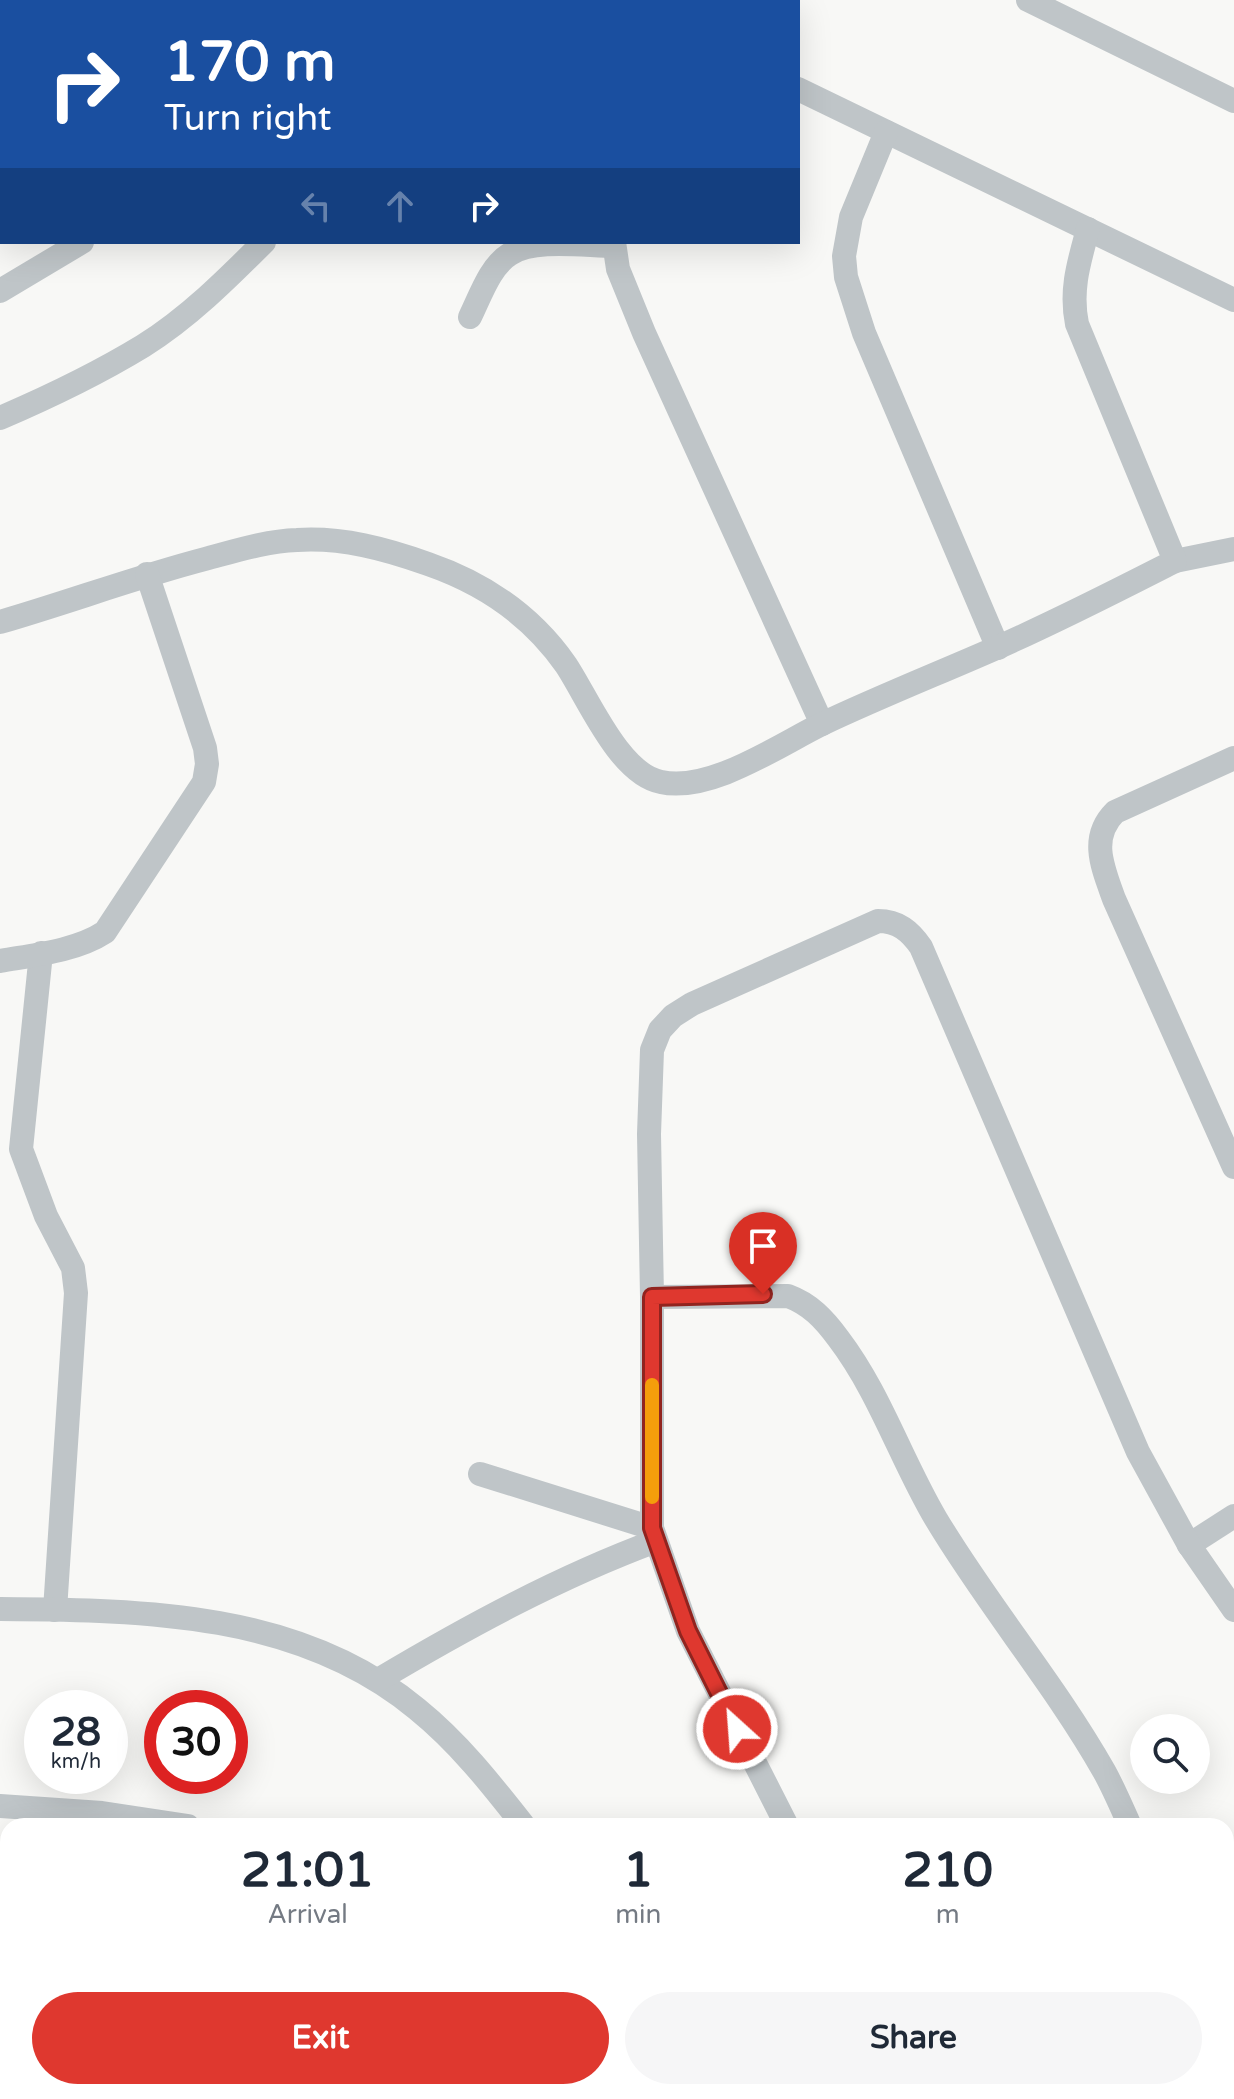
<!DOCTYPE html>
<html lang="en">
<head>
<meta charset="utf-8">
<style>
	:root { --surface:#fff; --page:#f6f6f7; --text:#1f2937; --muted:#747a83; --accent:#df382f }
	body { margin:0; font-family:"Varela Round",sans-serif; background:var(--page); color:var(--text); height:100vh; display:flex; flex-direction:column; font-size:30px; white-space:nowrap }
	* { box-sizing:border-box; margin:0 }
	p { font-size:26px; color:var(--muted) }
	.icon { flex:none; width:44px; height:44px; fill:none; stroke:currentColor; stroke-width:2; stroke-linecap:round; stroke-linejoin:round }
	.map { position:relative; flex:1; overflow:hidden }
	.details { position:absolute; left:0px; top:1818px; width:1234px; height:282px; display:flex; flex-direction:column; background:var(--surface); border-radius:24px 24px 0 0; box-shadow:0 8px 32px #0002 }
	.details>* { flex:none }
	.banner { position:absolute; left:0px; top:0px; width:800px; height:244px; box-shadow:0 8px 32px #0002; background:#1a4fa0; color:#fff; overflow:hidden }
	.tools { position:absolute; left:1130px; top:1714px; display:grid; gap:16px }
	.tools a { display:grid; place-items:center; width:80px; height:80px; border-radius:50%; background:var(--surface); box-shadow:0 8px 32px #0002; font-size:40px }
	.speed { position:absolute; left:24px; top:1690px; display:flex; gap:16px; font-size:40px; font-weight:700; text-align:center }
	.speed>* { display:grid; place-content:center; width:104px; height:104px; border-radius:50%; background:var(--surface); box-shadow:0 8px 32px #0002; line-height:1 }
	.speed small { font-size:20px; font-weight:400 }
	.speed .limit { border:12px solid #d22; background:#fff; color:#111 }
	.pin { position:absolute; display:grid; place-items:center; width:68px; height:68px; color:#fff; margin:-82px -34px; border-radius:50% 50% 50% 0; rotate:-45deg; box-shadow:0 0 8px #0007 }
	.pin .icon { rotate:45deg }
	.me { position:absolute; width:88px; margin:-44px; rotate:334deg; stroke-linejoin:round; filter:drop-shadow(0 0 6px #0008) }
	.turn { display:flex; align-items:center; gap:28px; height:168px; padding:0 32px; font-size:36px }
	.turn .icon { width:104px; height:104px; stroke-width:2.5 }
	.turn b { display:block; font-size:56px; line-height:68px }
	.lanes { display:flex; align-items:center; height:76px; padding:0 32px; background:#0003; justify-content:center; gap:40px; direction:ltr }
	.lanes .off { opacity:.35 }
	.eta { display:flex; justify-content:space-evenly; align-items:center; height:136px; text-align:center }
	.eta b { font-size:48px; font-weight:700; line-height:56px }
	.action { display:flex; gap:16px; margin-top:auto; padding:16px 32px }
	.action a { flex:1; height:92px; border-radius:48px; background:var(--accent); color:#fff; font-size:32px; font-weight:700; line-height:92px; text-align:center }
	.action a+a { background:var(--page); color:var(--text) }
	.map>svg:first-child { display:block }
</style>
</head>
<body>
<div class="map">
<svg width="1234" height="2099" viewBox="0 0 1234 2099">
	<rect width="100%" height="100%" fill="#f8f8f6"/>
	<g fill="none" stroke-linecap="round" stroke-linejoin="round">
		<!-- minor -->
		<g stroke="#bfc5c8" stroke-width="24">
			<polyline points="239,0 242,2"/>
			<polyline points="617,0 621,2"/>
			<polyline points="1028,0 1234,101"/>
			<polyline points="295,2 296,0"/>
			<polyline points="430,2 431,0"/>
			<polyline points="798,89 1234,300"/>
			<polyline points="886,132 851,217 844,256 846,277 864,333 998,648"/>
			<polyline points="614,242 618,269 644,333 822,724"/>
			<polyline points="0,291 82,242"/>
			<path d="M470,317c10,-20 20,-51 40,-63 24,-16 75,-8 104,-8"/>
			<path d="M0,418c49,-21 97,-44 143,-72 45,-28 84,-67 121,-104"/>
			<polyline points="1175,561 1234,549"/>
			<path d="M0,622c69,-20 136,-45 205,-63 30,-8 61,-18 92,-19 45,-3 89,9 131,24 55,19 104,52 138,101 22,33 53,109 95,117 49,11 118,-37 161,-58 57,-27 115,-50 172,-75 62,-27 122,-58 181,-88l-98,-237c-7,-34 2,-62 11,-95"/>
			<path d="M1234,758l-119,54c-26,26 -12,56 -1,87l120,268"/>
			<polyline points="41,953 21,1149 46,1216 73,1268 76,1293 55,1610"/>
			<path d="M0,961c34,-6 76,-10 105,-29l99,-150 3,-18 -2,-16 -58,-174"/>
			<path d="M652,1297l136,-1c22,8 36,23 50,42 42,55 63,122 98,181 52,87 118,164 168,252 10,18 18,37 26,55"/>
			<polyline points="480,1474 652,1528"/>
			<polyline points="1189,1545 1234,1516"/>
			<path d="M0,1609c145,1 300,3 417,100 42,34 74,75 107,117"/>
			<path d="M378,1680c89,-53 181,-103 278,-139"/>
			<polyline points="0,1806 102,1813 188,1826"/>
			<path d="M787,1826l-99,-195 -36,-103v-231l-3,-163 3,-84 8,-20 13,-14 19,-12 186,-83c20,0 32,10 43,26l217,505 51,93 45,65"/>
			<polyline points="1226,2024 1234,2036"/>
			<polyline points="0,2032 8,2036"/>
			<polyline points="126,2092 140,2099"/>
			<polyline points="460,2092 465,2099"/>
			<polyline points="696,2092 701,2099"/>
			<polyline points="927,2092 930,2099"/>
		</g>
	</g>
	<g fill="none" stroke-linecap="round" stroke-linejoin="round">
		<defs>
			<polyline id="route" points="737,1729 688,1631 652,1528 652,1297 763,1294"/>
		</defs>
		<!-- route casing -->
		<use href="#route" stroke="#91241f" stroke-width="20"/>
		<!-- route -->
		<use href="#route" stroke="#df382f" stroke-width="14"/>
		<!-- slow -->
		<polyline stroke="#f59e0b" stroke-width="14" points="652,1497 652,1385"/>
	</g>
</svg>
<div class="tools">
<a><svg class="icon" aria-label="search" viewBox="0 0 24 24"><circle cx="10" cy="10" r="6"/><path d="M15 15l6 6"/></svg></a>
</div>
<div class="speed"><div>28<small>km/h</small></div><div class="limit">30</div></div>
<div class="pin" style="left:763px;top:1294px;background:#d93025"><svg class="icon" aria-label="arrive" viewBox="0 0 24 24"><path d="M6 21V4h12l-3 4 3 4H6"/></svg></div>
<svg class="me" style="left:737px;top:1729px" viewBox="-20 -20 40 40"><circle r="17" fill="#df382f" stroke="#fff" stroke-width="3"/><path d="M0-11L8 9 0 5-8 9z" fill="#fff"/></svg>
<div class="banner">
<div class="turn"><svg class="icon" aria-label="right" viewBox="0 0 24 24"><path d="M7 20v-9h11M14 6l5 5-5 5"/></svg><div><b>170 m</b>Turn right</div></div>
<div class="lanes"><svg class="icon off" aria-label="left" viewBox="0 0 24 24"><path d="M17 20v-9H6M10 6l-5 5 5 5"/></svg><svg class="icon off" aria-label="ahead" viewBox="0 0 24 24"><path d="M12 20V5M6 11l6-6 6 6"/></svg><svg class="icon" aria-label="right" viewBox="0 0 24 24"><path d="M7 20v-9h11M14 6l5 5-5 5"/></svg></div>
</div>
<section class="details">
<div class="eta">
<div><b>21:01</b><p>Arrival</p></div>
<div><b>1</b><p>min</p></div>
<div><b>210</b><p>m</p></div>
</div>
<div class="action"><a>Exit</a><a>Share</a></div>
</section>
</div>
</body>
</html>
